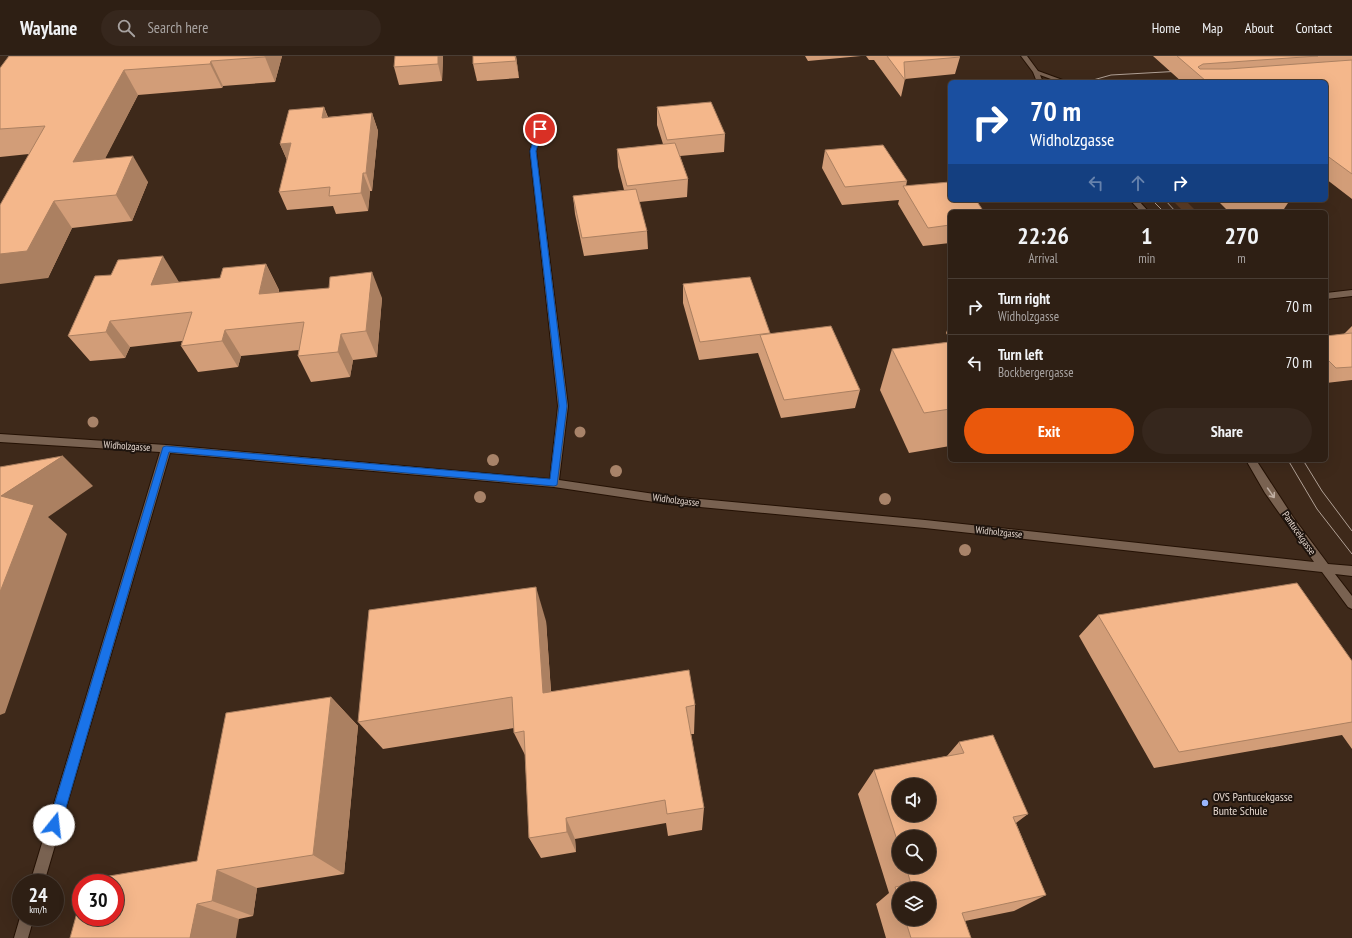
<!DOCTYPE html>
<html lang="en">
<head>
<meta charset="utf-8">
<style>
	:root { --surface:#2e1f14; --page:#36271d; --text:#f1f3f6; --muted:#a7a2a0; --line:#493d34; --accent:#ea580c }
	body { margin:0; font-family:"PT Sans Narrow",sans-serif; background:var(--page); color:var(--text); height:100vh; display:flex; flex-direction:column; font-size:15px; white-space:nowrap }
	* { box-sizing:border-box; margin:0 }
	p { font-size:13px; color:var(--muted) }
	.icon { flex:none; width:22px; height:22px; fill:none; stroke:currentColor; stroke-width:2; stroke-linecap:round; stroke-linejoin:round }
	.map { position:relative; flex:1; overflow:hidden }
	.side { position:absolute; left:948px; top:154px; width:380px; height:252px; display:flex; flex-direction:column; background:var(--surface); border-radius:6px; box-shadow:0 4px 16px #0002,0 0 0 1px var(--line) }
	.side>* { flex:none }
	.top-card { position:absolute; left:948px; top:24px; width:380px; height:122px; border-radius:6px; box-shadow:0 4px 16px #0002,0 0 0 1px var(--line); background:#1a4fa0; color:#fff; overflow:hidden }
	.buttons { position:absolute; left:892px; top:722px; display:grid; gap:8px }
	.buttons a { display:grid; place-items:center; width:44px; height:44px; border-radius:50%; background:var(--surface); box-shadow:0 4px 16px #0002,0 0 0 1px var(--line); font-size:20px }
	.speed { position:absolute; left:12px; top:818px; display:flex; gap:8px; font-size:20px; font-weight:700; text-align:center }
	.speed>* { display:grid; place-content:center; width:52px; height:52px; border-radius:50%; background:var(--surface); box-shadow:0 4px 16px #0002,0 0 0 1px var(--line); line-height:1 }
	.speed small { font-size:10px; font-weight:400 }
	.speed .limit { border:6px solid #d22; background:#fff; color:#111 }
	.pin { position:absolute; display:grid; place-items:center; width:34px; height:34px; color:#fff; margin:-17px; border:2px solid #fff; border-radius:50%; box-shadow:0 1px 4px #0007 }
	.me { position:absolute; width:44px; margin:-22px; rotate:16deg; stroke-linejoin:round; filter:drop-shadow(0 0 3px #0008) }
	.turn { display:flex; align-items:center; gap:14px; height:84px; padding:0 16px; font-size:18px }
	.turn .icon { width:52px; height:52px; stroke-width:2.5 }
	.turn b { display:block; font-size:28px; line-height:34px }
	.lanes { display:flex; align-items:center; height:38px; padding:0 16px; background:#0003; justify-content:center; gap:20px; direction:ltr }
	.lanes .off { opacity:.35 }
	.eta { display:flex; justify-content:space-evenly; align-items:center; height:68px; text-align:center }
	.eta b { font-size:24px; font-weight:800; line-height:28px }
	.action { display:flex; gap:8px; margin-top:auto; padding:8px 16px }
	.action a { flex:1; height:46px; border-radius:24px; background:var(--accent); color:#fff; font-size:16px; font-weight:800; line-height:46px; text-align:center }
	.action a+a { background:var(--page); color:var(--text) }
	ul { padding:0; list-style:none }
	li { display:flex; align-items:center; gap:12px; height:56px; padding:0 16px; border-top:1px solid var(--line) }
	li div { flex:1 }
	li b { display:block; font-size:15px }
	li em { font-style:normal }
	header { display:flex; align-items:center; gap:24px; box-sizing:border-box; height:56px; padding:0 20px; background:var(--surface); border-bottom:1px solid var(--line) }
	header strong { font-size:19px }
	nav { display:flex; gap:22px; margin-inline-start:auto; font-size:14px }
	.search { width:280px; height:36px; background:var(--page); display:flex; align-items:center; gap:10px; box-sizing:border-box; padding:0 14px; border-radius:22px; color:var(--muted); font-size:15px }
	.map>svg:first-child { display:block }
</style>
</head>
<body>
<header>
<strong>Waylane</strong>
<div class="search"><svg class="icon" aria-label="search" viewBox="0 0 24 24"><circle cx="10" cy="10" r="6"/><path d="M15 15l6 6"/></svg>Search here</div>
<nav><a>Home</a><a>Map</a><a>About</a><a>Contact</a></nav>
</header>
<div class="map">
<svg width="1352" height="882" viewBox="0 0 1352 882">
	<rect width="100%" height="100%" fill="#3e291a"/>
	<!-- green -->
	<polygon fill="#5d3d26" points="1172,144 1185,144 1197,156 1184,156"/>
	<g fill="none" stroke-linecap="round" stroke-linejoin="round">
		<defs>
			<g id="street">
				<polygon points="1021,0 1027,0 1038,15 1068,26 1059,26 1040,19 1043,26 1037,26 1033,16"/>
				<polygon points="543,60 546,62 536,95 568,350 559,424 668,440 925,464 1314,506 1265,437 1246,404 1256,404 1293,461 1328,508 1352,510 1352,520 1335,518 1352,540 1352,553 1348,551 1322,516 925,472 668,448 554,431 170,397 44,827 30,827 160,396 0,386 0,378 166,389 550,423 558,350 530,95 540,62"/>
				<polygon points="1130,144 1138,144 1149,156 1141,156"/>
				<polygon points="1352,234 1352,240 1326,243 1326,237"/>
				<polygon points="21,858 21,861 34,861 28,882 14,882"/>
			</g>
		</defs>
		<!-- street casing -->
		<use href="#street" stroke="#241104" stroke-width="2"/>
		<!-- street -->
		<use href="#street" fill="#796251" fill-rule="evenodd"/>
		<!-- tram -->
		<g stroke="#b1a196" stroke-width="1">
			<polyline points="1086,26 1111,19 1182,15"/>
			<polyline points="1152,144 1164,156"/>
			<polyline points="1165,144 1176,156"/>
			<polyline points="1288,404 1317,453 1352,498"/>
			<polyline points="1303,404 1322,435 1352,475"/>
		</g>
	</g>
	<!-- trees -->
	<g fill="#a88369">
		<circle cx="93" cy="366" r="5.5"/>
		<circle cx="580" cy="376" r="5.5"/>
		<circle cx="493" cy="404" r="6"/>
		<circle cx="616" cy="415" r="6"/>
		<circle cx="480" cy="441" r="6"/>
		<circle cx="885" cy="443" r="6"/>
		<circle cx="965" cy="494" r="6"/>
	</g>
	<!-- wall -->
	<g fill="#d29d78" fill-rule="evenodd">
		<polygon points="282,0 275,26 223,30 222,32 138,39 105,102 148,126 132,165 72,172 48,222 29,98 0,101 0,12"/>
		<polygon points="443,0 442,25 399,29 394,11"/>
		<polygon points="473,0 516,0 519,22 477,25 473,8"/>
		<polygon points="805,0 861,0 808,5"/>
		<polygon points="866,0 959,0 960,1 955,18 905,23 901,41 874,4 869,4"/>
		<polygon points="1153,0 1352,0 1352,143 1326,123 1326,26 1182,26"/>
		<polygon points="324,51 328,61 372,57 378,75 372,135 370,135 368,155 336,158 333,150 287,154 279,136 287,104 280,88"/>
		<polygon points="657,51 725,78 724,96 680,100 688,123 687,141 639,146 647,175 648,193 584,200 575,158 573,140 624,134 618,111 617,93 663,88 657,69"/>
		<polygon points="825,94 907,125 906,130 950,156 950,187 923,190 898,148 899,144 842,149 822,112"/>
		<polygon points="1217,144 1290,144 1282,156 1229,156"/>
		<polygon points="266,208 279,234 279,236 382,242 377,301 353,304 350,321 311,326 298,300 299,294 241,300 238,311 198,316 181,290 182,285 130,291 125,302 90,305 68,280 179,226 220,222"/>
		<polygon points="683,228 770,277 860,334 855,352 781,362 758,297 699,304 683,247"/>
		<polygon points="950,266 950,284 946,277"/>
		<polygon points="1352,270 1352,324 1326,327 1326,280 1344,278"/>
		<polygon points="950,286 950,390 909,397 880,334 892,293"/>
		<polygon points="1098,559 1352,605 1352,693 1342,679 1154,712 1079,580"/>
		<polygon points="546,565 551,635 695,649 694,678 691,678 704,752 702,774 668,780 666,767 575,783 576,796 541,802 529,782 525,699 514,677 514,672 383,693 358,666"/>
		<polygon points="331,641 358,670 344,818 257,832 253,860 239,863 70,882 197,805"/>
		<path d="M959,686l69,72 -12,9 30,72 -32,16 -49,10 6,17h-85l-10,-34 13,-11 -31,-99 16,-24 73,-14zM899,781l30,30h-30zM899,833l30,30h-30z"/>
	</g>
	<!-- shaded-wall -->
	<g fill="#ab8061">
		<polygon points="265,0 282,0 275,26 265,1"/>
		<polygon points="438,0 443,0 442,25 438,8"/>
		<polygon points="515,0 516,0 519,22"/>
		<polygon points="211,5 223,30 222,32 210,8"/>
		<polygon points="124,14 138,39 90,132 73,106"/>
		<polygon points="324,51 330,69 322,62"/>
		<polygon points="372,57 378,75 372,135 366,117"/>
		<polygon points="291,87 288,106 280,88"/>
		<polygon points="133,100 148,126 132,165 116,139"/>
		<polygon points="363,117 370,135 368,155 361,137"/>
		<polygon points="54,145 72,172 48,222 0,228 0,198"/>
		<polygon points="163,200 179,226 168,255 151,229"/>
		<polygon points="266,208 279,234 273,264 259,238"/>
		<polygon points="372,216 382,242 377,301 366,275"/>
		<polygon points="110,265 130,291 125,302 106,276"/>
		<polygon points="225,274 241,300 238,311 222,285"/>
		<polygon points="341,278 353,304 350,321 338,296"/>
		<polygon points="63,400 93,430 48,461 67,478 5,657 0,659 0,536 1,440"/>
		<polygon points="536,531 546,565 553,666 543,637"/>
		<polygon points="331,641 358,670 344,818 313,799"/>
		<polygon points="566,762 575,783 576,796 567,776"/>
		<polygon points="217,814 257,832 253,860 212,845"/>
		<polygon points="197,848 239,863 236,882 190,882"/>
	</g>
	<!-- building -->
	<g fill="#f4b78b" stroke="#ab8061" fill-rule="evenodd">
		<polygon points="9,0 265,0 265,1 211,5 210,8 124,14 73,106 133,100 116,139 54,145 27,195 0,198 0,149 45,70 0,73 0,12"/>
		<polygon points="395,0 438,0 438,8 394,11"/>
		<polygon points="473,0 515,0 516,5 473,8"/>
		<polygon points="887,0 959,0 960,1 904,6 905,24"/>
		<polygon points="1177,0 1318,0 1203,8 1198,11 1200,13 1228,13 1352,4 1352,118 1326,99 1326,26 1199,26 1206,25"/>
		<polygon points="711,46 725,78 667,84 657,51"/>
		<polygon points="324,51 322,62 372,57 366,117 363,117 361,137 329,140 330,131 279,136 291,87 280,88 289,54"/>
		<polygon points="675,87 688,123 627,130 617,93"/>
		<polygon points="883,89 907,125 845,131 825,94"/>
		<polygon points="950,126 950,144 976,144 984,156 950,156 950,169 928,172 903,130"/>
		<polygon points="636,133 647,175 582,182 573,140"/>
		<polygon points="1248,144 1262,144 1249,146"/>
		<polygon points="163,200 151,229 220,222 223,212 266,208 259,238 329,232 330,221 372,216 366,275 341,278 338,296 298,300 304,266 225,274 222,285 181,290 192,256 110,265 106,276 68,280 95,220 111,219 118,204"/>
		<polygon points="750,221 770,277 700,286 683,228"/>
		<polygon points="831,270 860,334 784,344 760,279"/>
		<polygon points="1352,277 1352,311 1336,312 1326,302 1326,280"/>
		<polygon points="950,286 950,353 924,357 892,293"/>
		<polygon points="63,400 1,440 34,449 0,536 0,411"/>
		<polygon points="1297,527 1352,605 1352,666 1179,696 1098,559"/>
		<polygon points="536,531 543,637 689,614 695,649 686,651 704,752 667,758 665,744 566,762 567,776 529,782 524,675 514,677 512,641 358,666 369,554"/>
		<polygon points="331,641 313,799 217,814 212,845 197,848 190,882 70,882 81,842 81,861 115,861 115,827 85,827 86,824 197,805 226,657"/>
		<path d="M993,679l35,79 -15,3 33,78 -84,18 9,25h-60l-6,-19h24v-30h-30v10l-4,-12 16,-3 -5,-17h23v-30h-30v9l-25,-76 90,-17 -5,-11zM899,729h30v30h-30z"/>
	</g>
	<!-- one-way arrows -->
	<defs><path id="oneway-shaft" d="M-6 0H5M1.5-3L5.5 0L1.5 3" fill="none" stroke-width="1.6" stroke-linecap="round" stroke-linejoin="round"/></defs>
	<use stroke="#bfaea2" href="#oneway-shaft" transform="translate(1271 437) rotate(55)"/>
	<!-- route -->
	<polygon fill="#1a73e8" stroke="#114b97" points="540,71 543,73 536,95 567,350 557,429 554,430 169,396 61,769 59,773 54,775 50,773 48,769 163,391 166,390 550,423 559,350 530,95 537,73"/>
	<!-- markers -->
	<circle fill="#98b5fd" stroke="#1e140e" stroke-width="1.5" cx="1205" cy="747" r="4"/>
	<g text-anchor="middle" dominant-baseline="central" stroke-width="4" stroke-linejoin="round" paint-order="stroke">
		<!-- street labels -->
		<g font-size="10" fill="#e5d7ce" stroke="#1e140e">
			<text transform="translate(127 390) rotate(4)">Widholzgasse</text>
			<text transform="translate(676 444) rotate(7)">Widholzgasse</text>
			<text transform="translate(999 476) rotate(6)">Widholzgasse</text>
			<text transform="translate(1299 477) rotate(55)">Pantucekgasse</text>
		</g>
		<!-- near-poi labels -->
		<g font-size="12" fill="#e5d7ce" stroke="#1e140e" text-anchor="start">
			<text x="1213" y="740">OVS Pantucekgasse<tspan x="1213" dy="14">Bunte Schule</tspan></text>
		</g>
	</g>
</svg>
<div class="buttons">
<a><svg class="icon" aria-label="sound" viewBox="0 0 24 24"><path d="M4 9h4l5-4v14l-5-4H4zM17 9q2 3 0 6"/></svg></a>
<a><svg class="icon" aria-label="search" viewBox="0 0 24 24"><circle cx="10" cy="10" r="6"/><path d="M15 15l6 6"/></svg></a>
<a><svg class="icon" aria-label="layers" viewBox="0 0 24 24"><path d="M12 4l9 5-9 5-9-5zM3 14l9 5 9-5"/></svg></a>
</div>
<div class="speed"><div>24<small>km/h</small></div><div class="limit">30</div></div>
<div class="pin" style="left:540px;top:73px;background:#d93025"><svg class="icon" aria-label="arrive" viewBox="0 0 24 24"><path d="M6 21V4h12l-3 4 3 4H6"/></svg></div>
<svg class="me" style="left:54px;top:769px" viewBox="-20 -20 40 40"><circle r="19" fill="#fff"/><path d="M0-13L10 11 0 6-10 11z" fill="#1a73e8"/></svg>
<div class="top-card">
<div class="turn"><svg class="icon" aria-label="right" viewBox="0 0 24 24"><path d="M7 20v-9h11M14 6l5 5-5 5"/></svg><div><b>70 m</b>Widholzgasse</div></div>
<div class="lanes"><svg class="icon off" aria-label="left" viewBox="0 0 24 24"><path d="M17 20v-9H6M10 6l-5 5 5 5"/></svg><svg class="icon off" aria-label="ahead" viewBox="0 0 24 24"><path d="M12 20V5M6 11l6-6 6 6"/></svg><svg class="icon" aria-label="right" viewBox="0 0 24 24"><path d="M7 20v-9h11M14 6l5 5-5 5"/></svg></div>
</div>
<section class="side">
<div class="eta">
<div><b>22:26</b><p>Arrival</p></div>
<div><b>1</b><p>min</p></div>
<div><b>270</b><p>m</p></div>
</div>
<ul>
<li><svg class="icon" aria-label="right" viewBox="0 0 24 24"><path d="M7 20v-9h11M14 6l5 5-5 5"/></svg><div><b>Turn right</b><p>Widholzgasse</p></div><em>70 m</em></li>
<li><svg class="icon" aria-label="left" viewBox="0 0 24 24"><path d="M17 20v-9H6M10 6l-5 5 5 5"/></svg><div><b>Turn left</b><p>Bockbergergasse</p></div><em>70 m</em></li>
</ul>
<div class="action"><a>Exit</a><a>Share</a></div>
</section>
</div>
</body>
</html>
